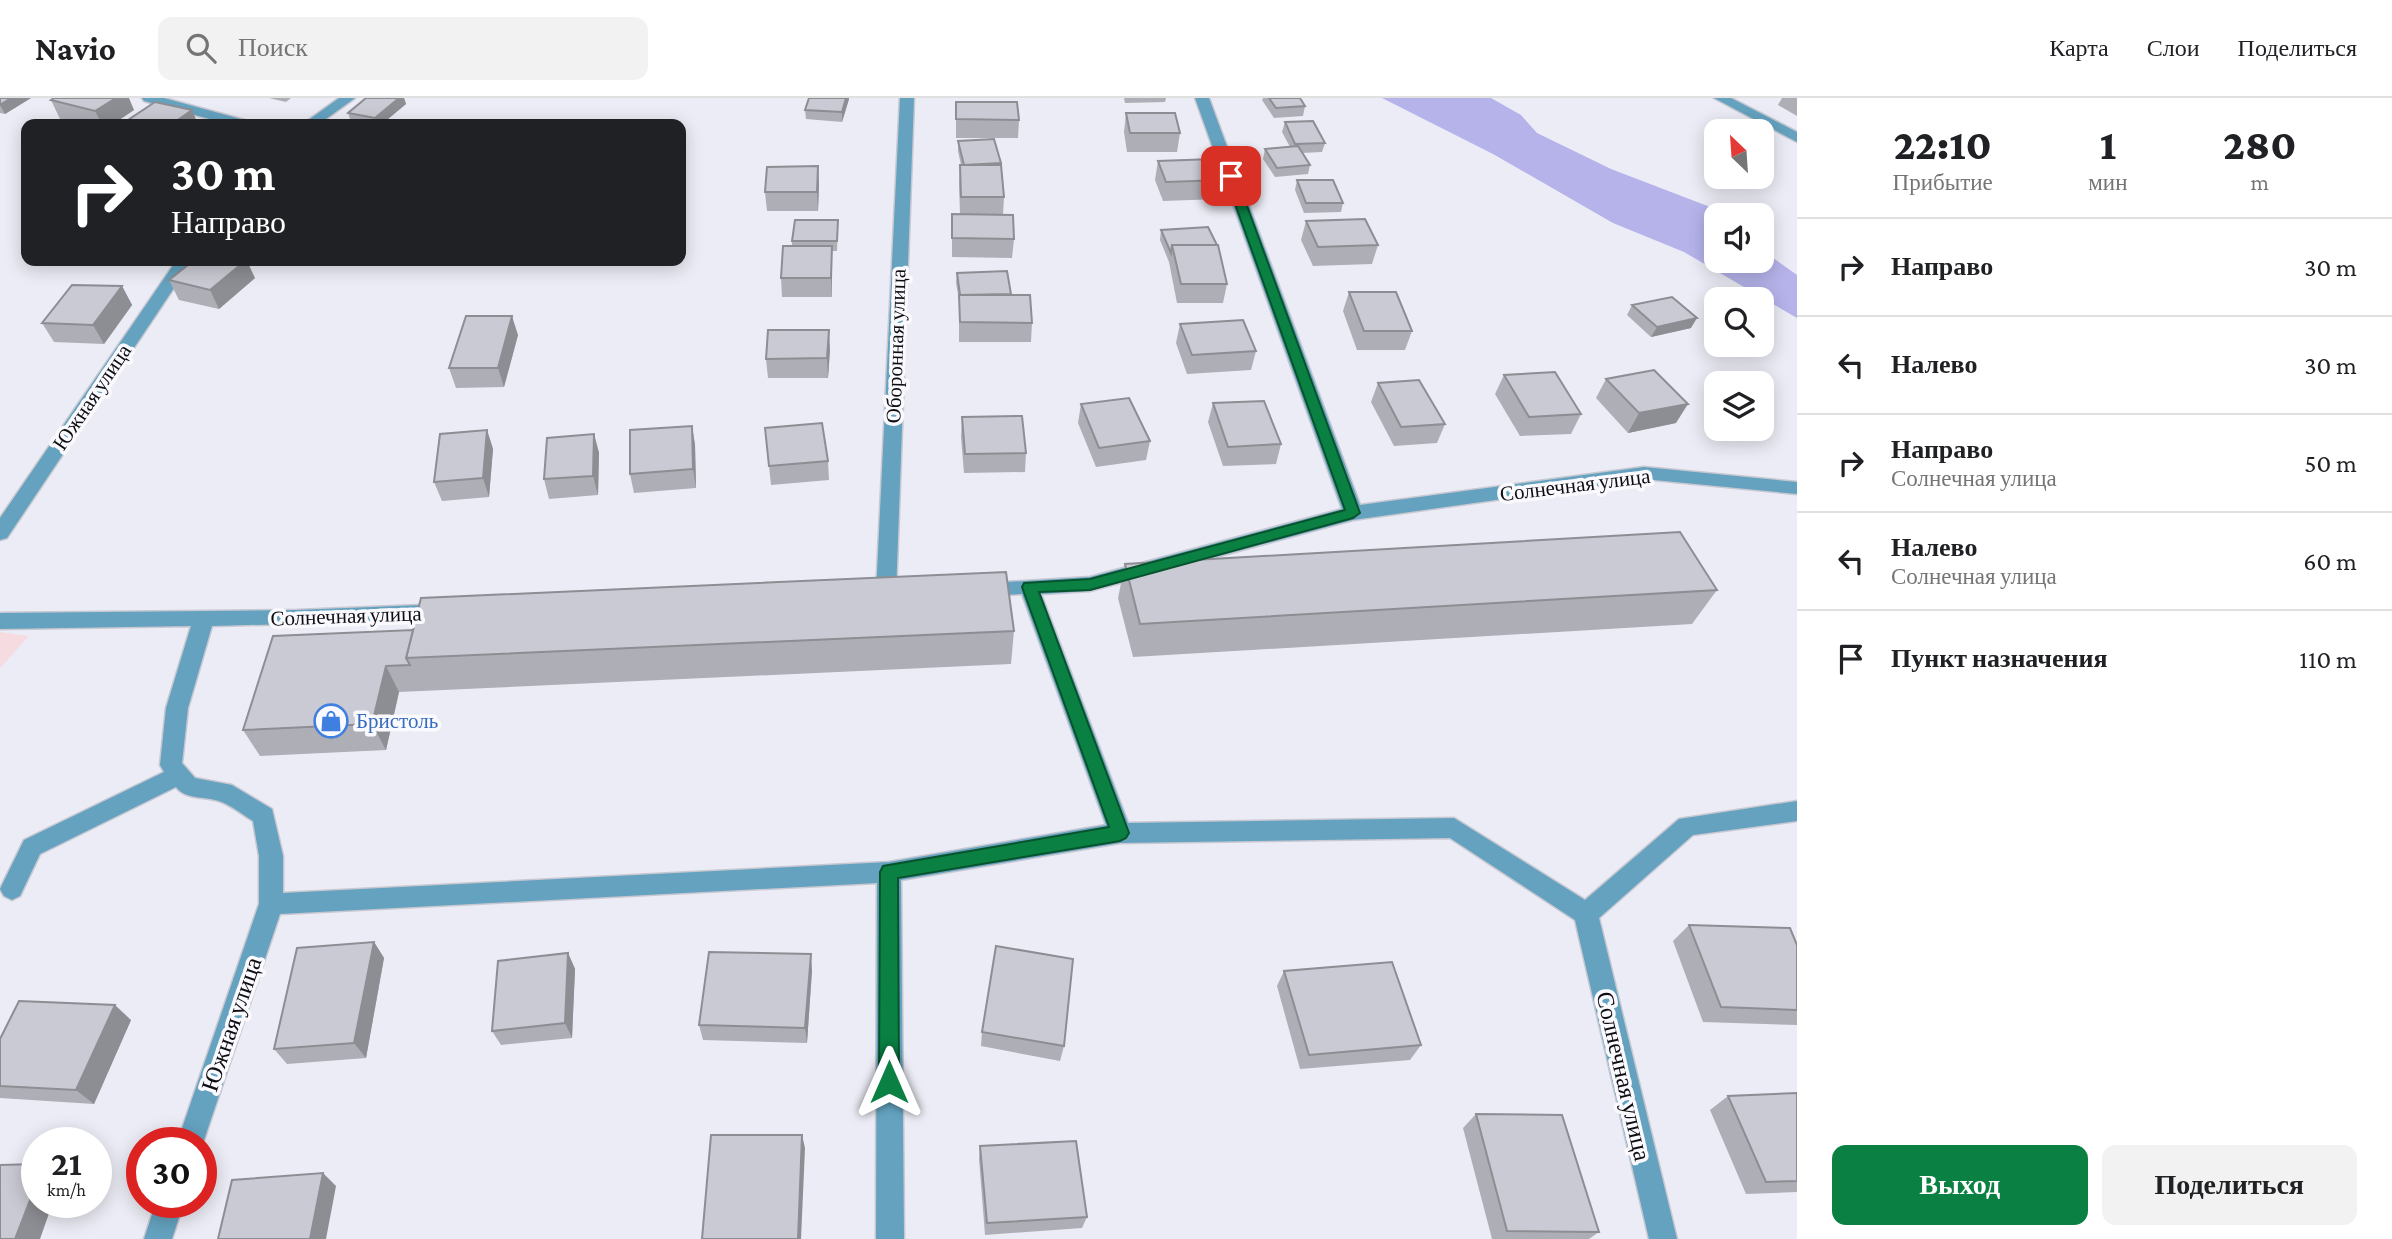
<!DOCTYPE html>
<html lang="ru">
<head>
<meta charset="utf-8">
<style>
	:root { --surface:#fff; --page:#f2f2f2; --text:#202124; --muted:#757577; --line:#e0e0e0; --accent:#0b8043 }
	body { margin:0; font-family:"Crimson Pro",serif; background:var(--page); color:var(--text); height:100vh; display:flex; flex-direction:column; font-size:26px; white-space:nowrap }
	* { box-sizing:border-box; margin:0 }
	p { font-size:23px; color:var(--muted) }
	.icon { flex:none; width:38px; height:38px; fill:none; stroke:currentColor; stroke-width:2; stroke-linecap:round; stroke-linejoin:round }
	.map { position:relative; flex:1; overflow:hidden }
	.panel { display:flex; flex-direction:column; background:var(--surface); width:595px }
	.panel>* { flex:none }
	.hud { position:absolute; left:21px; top:21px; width:665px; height:147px; border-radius:14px; box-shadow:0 4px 18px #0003; background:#202124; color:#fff; overflow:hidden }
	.needle { width:46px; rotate:335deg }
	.buttons { position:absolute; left:1704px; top:21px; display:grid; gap:14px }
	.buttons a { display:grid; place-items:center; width:70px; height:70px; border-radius:14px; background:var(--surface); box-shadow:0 4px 18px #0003; font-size:35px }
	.speed { position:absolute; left:21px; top:1029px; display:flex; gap:14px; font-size:35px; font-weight:700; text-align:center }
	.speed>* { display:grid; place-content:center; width:91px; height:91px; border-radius:50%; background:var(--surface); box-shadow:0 4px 18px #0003; line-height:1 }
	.speed small { font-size:18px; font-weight:400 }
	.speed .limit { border:10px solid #d22; background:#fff; color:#111 }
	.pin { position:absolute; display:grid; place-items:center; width:60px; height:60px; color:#fff; margin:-30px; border-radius:14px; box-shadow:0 4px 10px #0006 }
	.me { position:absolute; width:77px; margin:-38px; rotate:0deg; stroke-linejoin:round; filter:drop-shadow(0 0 5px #0008) }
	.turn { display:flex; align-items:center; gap:24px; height:147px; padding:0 35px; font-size:32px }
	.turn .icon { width:91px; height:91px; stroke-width:2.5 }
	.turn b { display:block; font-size:49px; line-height:60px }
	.eta { display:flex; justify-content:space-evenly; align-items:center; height:119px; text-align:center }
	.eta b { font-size:42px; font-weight:800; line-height:49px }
	.action { display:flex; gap:14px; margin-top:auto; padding:14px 35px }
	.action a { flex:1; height:80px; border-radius:14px; background:var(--accent); color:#fff; font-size:28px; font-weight:800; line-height:80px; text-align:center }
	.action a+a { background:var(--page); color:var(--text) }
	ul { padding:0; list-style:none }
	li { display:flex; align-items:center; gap:21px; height:98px; padding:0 35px; border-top:2px solid var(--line) }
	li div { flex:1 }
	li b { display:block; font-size:26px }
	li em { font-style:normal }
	header { display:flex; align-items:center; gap:42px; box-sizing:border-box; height:98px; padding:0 35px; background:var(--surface); border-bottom:2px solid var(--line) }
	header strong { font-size:33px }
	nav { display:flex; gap:38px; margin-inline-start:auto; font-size:24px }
	.search { width:490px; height:63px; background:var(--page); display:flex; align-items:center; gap:18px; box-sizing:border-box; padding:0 24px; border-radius:14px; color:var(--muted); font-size:26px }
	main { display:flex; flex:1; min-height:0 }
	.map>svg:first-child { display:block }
</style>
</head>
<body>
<header>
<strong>Navio</strong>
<div class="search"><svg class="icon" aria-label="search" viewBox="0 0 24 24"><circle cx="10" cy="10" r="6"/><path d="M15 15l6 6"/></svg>Поиск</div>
<nav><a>Карта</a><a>Слои</a><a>Поделиться</a></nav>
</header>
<main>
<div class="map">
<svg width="1797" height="1141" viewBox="0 0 1797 1141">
	<rect width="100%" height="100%" fill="#ececf6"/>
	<!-- industrial -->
	<polygon fill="#f6dbe1" points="0,534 29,538 0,570"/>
	<!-- green -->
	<polygon fill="#b5b3ea" points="1382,0 1491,0 1521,17 1537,35 1611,71 1718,112 1724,117 1717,117 1717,163 1762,163 1762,152 1797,177 1797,220 1684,154 1613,125 1493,56"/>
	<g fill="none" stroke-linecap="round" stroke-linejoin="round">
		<defs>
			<g id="minor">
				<polygon points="142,0 164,0 248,23 250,26 228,26 144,3"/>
				<polygon points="339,0 355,0 319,26 303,26"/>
				<polygon points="900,0 914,0 896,496 893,501 886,503 879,501 876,496"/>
				<path d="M1195,0h14l151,407 284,-38 153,15v12l-153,-15 -291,41 -263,71 -49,3 87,229 326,-5 131,82 94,-81 118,-18v20l-104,14 -94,83 78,321h-28l-74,-319 -125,-82 -330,5 -219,37 3,359h-28l1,-356 -597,31 -79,235v-6h-24l82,-239v-48l-6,-35c-10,-6 -22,-16 -34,-20 -15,-5 -33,-1 -43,-14l-136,67 -20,42 -8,4 -8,-4 -4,-7 24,-49 140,-68 -4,-7 6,-57 25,-82 -191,3v-16l297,-3 149,-6 7,3 3,5 -3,5 -7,3 -234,6 -24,82 -6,55 13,15 37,7 40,24 11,47v37l606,-31 217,-37 -84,-231 -41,2 -7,-2 -3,-5 3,-5 116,-7 252,-68z"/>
				<polygon points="1714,0 1731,0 1797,34 1797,44"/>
				<polygon points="176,163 192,163 7,440 0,442 0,420"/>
				<polygon points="156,1104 184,1104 172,1141 144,1141"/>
			</g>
		</defs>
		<!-- minor casing -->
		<use href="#minor" stroke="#c8c8d2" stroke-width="3"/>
		<!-- minor -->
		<use href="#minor" fill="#64a2bf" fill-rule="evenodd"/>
	</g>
	<!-- wall -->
	<g fill="#aeaeb6">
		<polygon points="0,0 31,0 5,16 0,15"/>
		<polygon points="269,0 291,0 286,4"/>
		<polygon points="366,0 404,0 406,6 382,26 361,26 351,24 348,15"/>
		<polygon points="1124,0 1166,0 1165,4 1125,5"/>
		<polygon points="1263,0 1300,0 1305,8 1303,18 1274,20 1262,2"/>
		<polygon points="1782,0 1797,0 1797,18 1778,7"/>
		<polygon points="849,1 842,24 806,21 805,12"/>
		<polygon points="51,2 134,12 113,26 83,26 60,21"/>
		<polygon points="956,4 1019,22 1018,40 956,40"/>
		<polygon points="1126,15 1180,35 1177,54 1127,54 1124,34"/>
		<polygon points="1285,24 1325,45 1322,54 1302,55 1310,67 1308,76 1275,79 1263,61 1265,51 1290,49 1282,34"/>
		<polygon points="958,43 1001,65 1004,99 1003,117 1014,141 1012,160 952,159 952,116 960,116 959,86 960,67 961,67 958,53"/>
		<polygon points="1158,63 1223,82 1219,101 1163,103 1155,82"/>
		<polygon points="818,68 819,87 818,113 767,113 765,94"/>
		<polygon points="1297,82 1343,105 1341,114 1304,115 1295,92"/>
		<polygon points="838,122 837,153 832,153 832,199 782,199 781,180 792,148 792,143"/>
		<polygon points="1306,123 1378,147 1372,166 1313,168 1301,142"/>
		<polygon points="1161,132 1227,186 1223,205 1177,205 1169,164 1160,142"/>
		<polygon points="109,163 152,163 151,165 111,167"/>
		<polygon points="1007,173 1011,197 1032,225 1031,244 959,244 959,202 956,185 957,175"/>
		<polygon points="255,180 219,211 179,202 169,182"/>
		<polygon points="122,188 132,207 104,246 54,244 42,225"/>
		<polygon points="1349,194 1412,233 1405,252 1357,252 1343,213"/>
		<polygon points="1632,207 1691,230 1651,239 1627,217"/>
		<polygon points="1180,226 1256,253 1251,272 1187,276 1176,245"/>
		<polygon points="518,237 504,289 456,290 449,270"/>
		<polygon points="830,251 828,280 768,280 766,261"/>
		<polygon points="1504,277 1581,316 1571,336 1520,338 1495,296"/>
		<polygon points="1606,281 1676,325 1628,335 1596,300"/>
		<polygon points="1378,285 1445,326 1437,345 1394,348 1371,304"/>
		<polygon points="1213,305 1281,346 1276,366 1223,368 1208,324"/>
		<polygon points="1081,306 1150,343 1146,362 1096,369 1078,325"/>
		<polygon points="962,319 1026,355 1025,374 964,375 961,339"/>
		<polygon points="692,328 695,347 696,390 634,395 630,376"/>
		<polygon points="765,330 828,363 829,382 771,387"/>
		<polygon points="487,332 493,351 489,399 442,403 434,384"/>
		<polygon points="594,336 599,355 598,397 549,401 544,381"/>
		<polygon points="1125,466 1717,492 1692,526 1133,559 1118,500"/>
		<polygon points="1014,533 1011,566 399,594 386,652 260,658 243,632 273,538"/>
		<polygon points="1689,827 1797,847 1797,927 1703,924 1673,843"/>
		<polygon points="374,844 384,860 366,960 287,966 274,951"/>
		<polygon points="568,855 575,871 572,940 501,947 492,933"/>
		<polygon points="812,872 807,945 703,942 699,927"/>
		<polygon points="1284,873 1421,947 1410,962 1300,971 1277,888"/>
		<polygon points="131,922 94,1006 0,1000 0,941"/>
		<polygon points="982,934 1064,948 1060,963 981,948"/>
		<polygon points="1797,995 1797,1094 1746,1096 1710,1012 1728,998"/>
		<polygon points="1476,1016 1599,1134 1589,1141 1492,1141 1463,1030"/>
		<polygon points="980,1048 1087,1119 1082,1130 985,1137 979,1061"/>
	</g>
	<!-- shaded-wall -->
	<g fill="#8d8d94">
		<polygon points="11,0 31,0 5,16 0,7"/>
		<polygon points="116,0 129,0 134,12 113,26 102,26 95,13"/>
		<polygon points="399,0 404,0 406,6 382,26 377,26 375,20"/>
		<polygon points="846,0 849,0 849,1 842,24 842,14"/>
		<polygon points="192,12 198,26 172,26"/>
		<polygon points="818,68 819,87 818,113 817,94"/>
		<polygon points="832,148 832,199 831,180"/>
		<polygon points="245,163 247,163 255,180 219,211 210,192"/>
		<polygon points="122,188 132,207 104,246 93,227"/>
		<polygon points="512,218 518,237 504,289 498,270"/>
		<polygon points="1697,220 1691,230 1651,239 1657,229"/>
		<polygon points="829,232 830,251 828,280 827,260"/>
		<polygon points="1688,306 1676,325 1628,335 1639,315"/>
		<polygon points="692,328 695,347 696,390 693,371"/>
		<polygon points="487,332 493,351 489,399 483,380"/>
		<polygon points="594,336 599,355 598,397 593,378"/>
		<polygon points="386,568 399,594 386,652 372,626"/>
		<polygon points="374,844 384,860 366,960 354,945"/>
		<polygon points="568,855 575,871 572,940 565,925"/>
		<polygon points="811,856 812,872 807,945 805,930"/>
		<polygon points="115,907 131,922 94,1006 76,992"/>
		<polygon points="802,1037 805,1050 801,1141 798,1141"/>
		<polygon points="323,1075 336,1088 326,1141 310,1141"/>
		<polygon points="37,1084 37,1104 53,1104 40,1141 15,1141"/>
	</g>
	<!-- building -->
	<g fill="#cacad4" stroke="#8d8d94" stroke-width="2">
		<polygon points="0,0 11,0 0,7"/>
		<polygon points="54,0 116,0 95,13 51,2"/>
		<polygon points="366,0 399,0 375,20 348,15"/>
		<polygon points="809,0 846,0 842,14 805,12"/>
		<polygon points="1269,0 1300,0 1305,8 1276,10"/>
		<polygon points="155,4 192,12 172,26 122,26"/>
		<polygon points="956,4 1017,4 1019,22 956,21"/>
		<polygon points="1126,15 1175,15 1180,35 1130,35"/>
		<polygon points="1313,23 1325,45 1295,46 1285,24"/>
		<polygon points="994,41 1001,65 964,67 958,43"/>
		<polygon points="1298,48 1310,67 1277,70 1265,51"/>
		<polygon points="1214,61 1223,82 1166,84 1158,63"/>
		<polygon points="960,67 1001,67 1004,99 961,99"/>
		<polygon points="818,68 817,94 765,94 767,69"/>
		<polygon points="1297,82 1333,82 1343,105 1306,105"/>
		<polygon points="952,116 1013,117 1014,141 952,140"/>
		<polygon points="1365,121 1378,147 1318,149 1306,123"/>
		<polygon points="795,122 838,122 837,143 792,143"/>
		<polygon points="1208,129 1217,147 1172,147 1171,155 1161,132"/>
		<polygon points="1172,147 1218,147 1227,186 1181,186"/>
		<polygon points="783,148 832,148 831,180 781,180"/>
		<polygon points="193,163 245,163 210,192 169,182"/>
		<polygon points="1007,173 1011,196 960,197 957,175"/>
		<polygon points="72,187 122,188 93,227 42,225"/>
		<polygon points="1349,194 1396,194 1412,233 1364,233"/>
		<polygon points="959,197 1030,197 1032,225 960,224"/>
		<polygon points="1672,199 1697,220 1657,229 1632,207"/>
		<polygon points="466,218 512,218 498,270 449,270"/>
		<polygon points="1243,222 1256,253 1192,257 1180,226"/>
		<polygon points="768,232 829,232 827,260 766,261"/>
		<polygon points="1654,272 1688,306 1639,315 1606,281"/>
		<polygon points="1555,274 1581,316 1529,319 1504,277"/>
		<polygon points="1419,282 1445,326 1401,329 1378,285"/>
		<polygon points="1129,300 1150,343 1099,350 1081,306"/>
		<polygon points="1264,303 1281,346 1228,349 1213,305"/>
		<polygon points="1022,318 1026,355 965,356 962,319"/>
		<polygon points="822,325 828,363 769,368 765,330"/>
		<polygon points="692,328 693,371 630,376 630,332"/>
		<polygon points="487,332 483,380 434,384 440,336"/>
		<polygon points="594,336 593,378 544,381 547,340"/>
		<polygon points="1680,434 1717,492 1140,526 1125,466"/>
		<polygon points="1006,474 1014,533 406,560 421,500"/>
		<polygon points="413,532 406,560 410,567 386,568 372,626 243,632 273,538"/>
		<polygon points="1689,827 1790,830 1797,847 1797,912 1721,909"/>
		<polygon points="374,844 354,945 274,951 297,850"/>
		<polygon points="996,848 1073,861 1064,948 982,934"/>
		<polygon points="709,854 811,856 805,930 699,927"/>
		<polygon points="568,855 565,925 492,933 498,863"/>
		<polygon points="1392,864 1421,947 1309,957 1284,873"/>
		<polygon points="19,903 115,907 76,992 0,988 0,941"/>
		<polygon points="1797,995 1797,1083 1766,1084 1728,998"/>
		<polygon points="1476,1016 1562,1017 1599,1134 1507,1133"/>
		<polygon points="711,1037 802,1037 798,1141 702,1141"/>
		<polygon points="1076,1043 1087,1119 987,1125 980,1048"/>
		<polygon points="37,1066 37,1084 15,1141 0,1141 0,1067"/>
		<polygon points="323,1075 310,1141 218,1141 232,1082"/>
	</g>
	<!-- route -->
	<polygon fill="#0b8043" stroke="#07532c" stroke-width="2" points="1231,74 1236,78 1360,415 1353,420 1090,492 1039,494 1129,735 1126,740 1120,743 898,780 899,984 896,990 889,993 882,990 879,984 880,774 883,768 1109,729 1022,489 1024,485 1090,481 1345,412 1225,78"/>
	<!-- icons -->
	<defs>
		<symbol id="shop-ring" viewBox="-11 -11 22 22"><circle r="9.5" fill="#fafafe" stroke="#3f7fe0" stroke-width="1.5"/><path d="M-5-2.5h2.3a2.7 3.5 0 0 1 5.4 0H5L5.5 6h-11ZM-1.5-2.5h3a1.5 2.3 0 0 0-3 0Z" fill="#3f7fe0"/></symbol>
	</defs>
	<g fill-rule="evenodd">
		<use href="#shop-ring" x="312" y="604" width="38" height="38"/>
	</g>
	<g text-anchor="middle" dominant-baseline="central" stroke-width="7" stroke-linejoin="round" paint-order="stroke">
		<!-- street labels -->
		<g font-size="21" fill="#0e0e12" stroke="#fafafe">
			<text transform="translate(896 248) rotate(-88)">Оборонная улица</text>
			<text transform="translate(92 299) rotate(-56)">Южная улица</text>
			<text transform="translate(1575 387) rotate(-7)">Солнечная улица</text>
			<text transform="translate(346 518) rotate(-2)">Солнечная улица</text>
		</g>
		<!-- shop labels -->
		<g font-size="21" fill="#366cbe" stroke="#fafafe" text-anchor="start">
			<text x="356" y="623">Бристоль</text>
		</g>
		<!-- near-street labels -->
		<g font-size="24" fill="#0e0e12" stroke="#fafafe">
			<text transform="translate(231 926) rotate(-71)">Южная улица</text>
			<text transform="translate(1624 978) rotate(77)">Солнечная улица</text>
		</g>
	</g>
</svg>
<div class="buttons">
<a><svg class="needle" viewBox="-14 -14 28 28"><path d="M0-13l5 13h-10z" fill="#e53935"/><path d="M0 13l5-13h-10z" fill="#757577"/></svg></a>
<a><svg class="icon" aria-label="sound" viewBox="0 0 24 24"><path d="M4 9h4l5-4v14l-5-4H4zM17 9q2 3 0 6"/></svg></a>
<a><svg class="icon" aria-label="search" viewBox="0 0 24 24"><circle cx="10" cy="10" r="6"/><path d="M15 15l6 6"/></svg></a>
<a><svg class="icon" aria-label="layers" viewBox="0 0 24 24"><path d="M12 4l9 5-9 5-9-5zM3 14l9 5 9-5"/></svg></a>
</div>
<div class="speed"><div>21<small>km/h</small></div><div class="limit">30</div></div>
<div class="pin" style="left:1231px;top:78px;background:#d93025"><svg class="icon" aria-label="arrive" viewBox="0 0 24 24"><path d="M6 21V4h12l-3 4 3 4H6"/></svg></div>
<svg class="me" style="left:889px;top:984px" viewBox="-20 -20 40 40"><path d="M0-17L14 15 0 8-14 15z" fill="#0b8043" stroke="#fff" stroke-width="4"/></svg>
<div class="hud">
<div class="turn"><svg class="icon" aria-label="right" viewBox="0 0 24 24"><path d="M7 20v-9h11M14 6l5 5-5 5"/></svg><div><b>30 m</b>Направо</div></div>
</div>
</div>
<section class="panel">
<div class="eta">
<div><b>22:10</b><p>Прибытие</p></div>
<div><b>1</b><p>мин</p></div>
<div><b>280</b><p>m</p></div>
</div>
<ul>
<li><svg class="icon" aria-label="right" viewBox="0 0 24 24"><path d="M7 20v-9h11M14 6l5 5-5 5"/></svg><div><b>Направо</b></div><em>30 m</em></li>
<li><svg class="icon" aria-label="left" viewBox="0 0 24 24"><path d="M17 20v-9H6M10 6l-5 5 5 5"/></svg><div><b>Налево</b></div><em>30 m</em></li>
<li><svg class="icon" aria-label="right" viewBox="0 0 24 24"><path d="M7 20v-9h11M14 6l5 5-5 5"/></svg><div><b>Направо</b><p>Солнечная улица</p></div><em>50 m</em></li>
<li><svg class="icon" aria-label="left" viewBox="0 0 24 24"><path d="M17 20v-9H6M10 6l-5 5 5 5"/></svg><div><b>Налево</b><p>Солнечная улица</p></div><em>60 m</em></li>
<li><svg class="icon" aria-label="arrive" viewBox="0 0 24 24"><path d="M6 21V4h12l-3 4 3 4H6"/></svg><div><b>Пункт назначения</b></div><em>110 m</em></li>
</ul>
<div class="action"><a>Выход</a><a>Поделиться</a></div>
</section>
</main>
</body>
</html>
